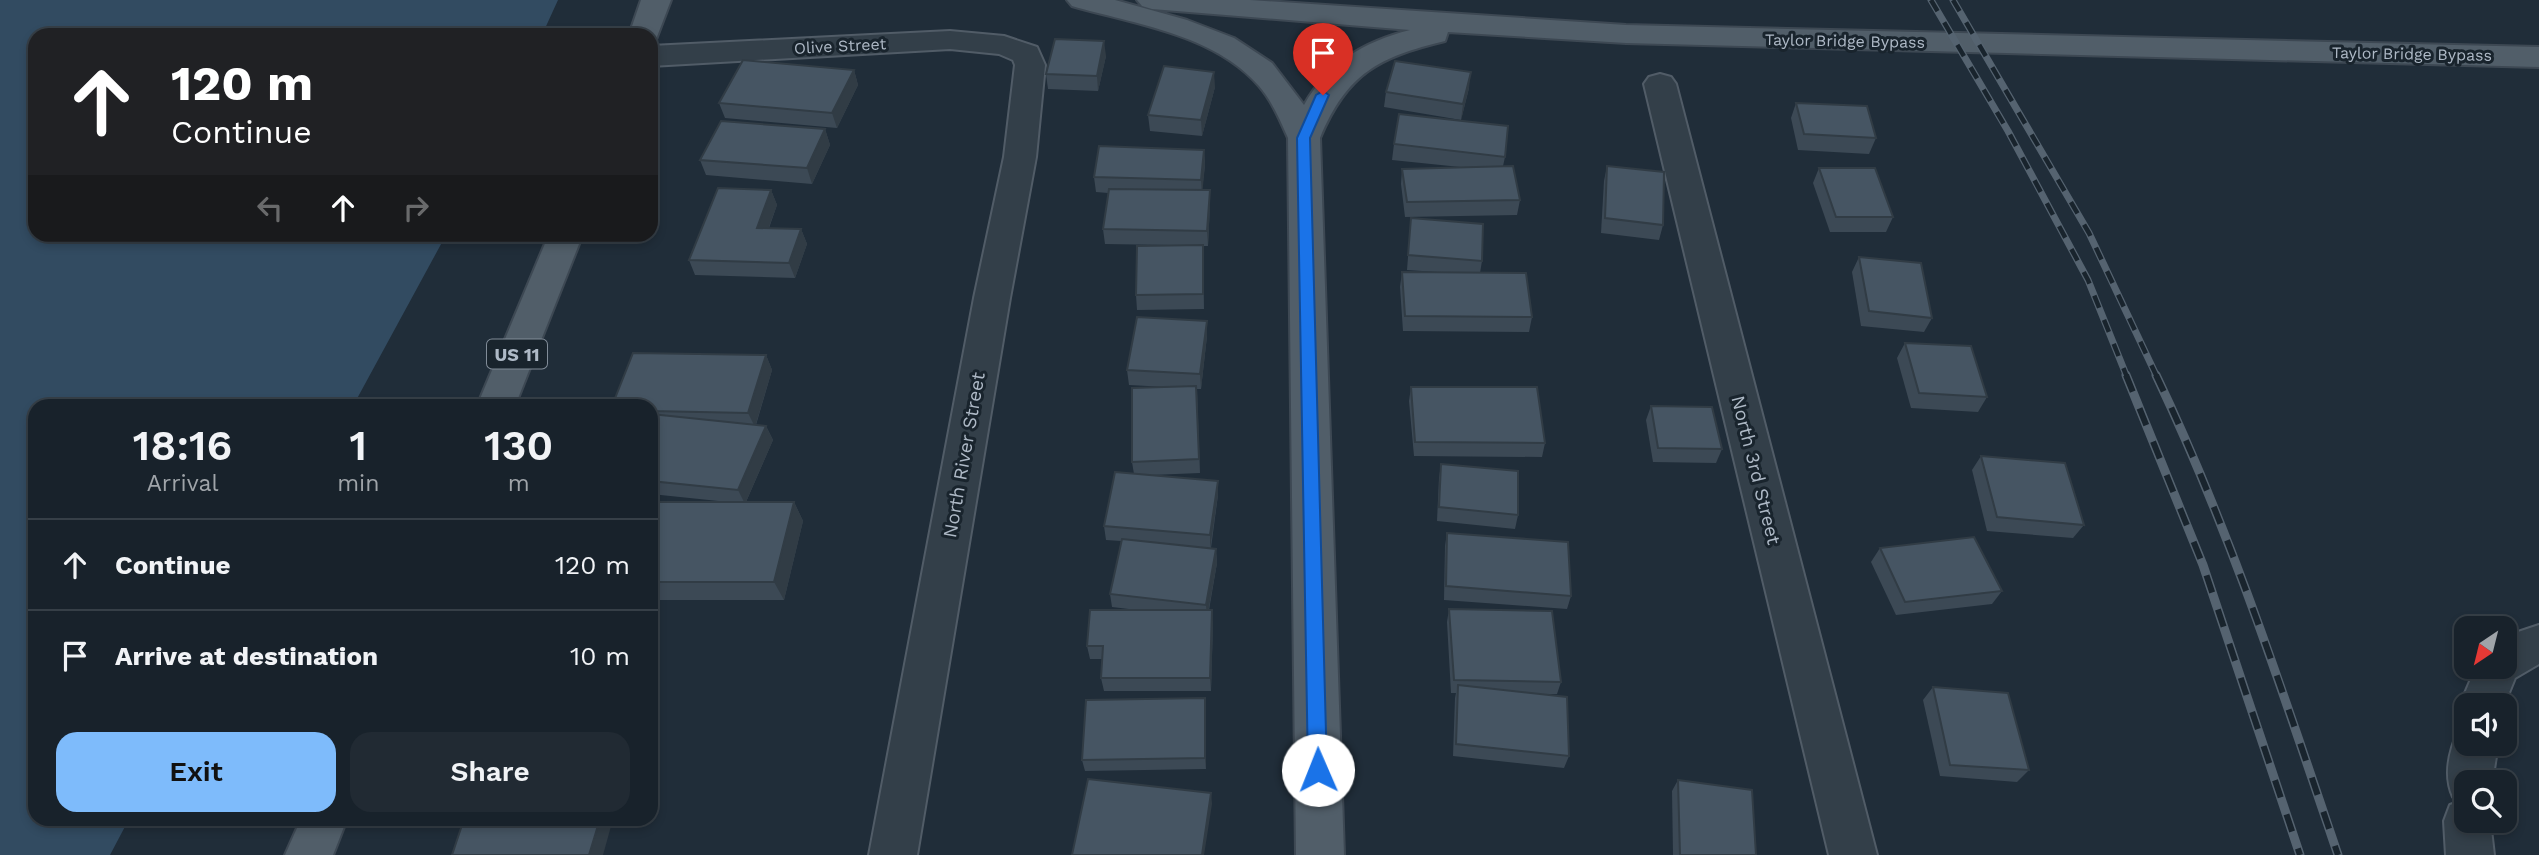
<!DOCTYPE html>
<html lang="en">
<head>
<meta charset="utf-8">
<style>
	:root { --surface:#18222b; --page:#212a33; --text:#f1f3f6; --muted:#9fa4a9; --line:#363f47; --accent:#7ebbfb }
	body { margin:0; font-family:"Work Sans",sans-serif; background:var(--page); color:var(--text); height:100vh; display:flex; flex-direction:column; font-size:26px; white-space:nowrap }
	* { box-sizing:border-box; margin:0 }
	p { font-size:23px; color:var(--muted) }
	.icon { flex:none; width:38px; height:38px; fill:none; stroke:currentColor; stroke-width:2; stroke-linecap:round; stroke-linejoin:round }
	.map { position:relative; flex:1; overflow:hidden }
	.sheet { position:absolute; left:28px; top:399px; width:630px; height:427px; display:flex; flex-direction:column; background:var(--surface); border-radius:21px; box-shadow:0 4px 10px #0003,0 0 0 2px var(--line) }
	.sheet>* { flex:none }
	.hud { position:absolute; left:28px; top:28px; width:630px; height:214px; border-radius:21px; box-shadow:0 4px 10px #0003,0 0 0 2px var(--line); background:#202124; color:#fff; overflow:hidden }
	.needle { width:46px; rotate:215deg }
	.controls { position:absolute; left:2454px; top:616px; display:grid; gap:14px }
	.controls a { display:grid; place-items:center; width:63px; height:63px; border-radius:14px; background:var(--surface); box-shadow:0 4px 10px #0003,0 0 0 2px var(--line); font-size:35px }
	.pin { position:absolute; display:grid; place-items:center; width:60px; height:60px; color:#fff; margin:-72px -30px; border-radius:50% 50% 50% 0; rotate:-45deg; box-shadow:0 0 7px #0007 }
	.pin .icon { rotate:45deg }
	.me { position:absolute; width:77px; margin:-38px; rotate:359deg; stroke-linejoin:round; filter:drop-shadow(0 0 5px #0008) }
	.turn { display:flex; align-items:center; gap:24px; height:147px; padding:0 28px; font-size:32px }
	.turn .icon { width:91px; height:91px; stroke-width:2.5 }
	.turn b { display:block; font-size:49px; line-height:60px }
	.lanes { display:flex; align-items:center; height:66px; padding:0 28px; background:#0003; justify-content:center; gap:35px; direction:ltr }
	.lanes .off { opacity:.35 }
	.eta { display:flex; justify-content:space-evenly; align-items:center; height:119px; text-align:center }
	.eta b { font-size:42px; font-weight:600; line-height:49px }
	.primary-button { display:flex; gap:14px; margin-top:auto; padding:14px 28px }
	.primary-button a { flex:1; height:80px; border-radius:21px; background:var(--accent); color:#111; font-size:28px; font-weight:600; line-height:80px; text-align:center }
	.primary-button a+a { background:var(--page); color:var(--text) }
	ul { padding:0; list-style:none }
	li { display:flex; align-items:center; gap:21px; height:91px; padding:0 28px; border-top:2px solid var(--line) }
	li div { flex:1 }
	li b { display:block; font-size:26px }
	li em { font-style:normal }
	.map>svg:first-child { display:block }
</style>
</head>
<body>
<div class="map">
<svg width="2539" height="855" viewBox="0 0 2539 855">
	<rect width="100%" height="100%" fill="#202d39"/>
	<!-- water -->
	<polygon fill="#324b61" points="0,0 558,0 542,35 35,35 35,234 446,235 353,406 35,406 35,819 129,819 110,855 0,855"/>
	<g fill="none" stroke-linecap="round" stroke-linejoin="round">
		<defs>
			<g id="minor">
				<polygon points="950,31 1004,36 1037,47 1045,65 1036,157 1010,298 917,855 869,855 974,298 1004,157 1015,65 1013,60 999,54 950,49 651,66 651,46"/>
				<polygon points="1660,74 1671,77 1676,84 1877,855 1829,855 1644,84 1649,77"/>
				<polygon points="2539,625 2539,664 2515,678 2504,705 2466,705 2466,718 2460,705 2476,667 2504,667 2504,639 2515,633"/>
				<path d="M2466,727v17h32l-6,38h-26v39h24l4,34h-48l-2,-34 6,-16 11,-4 -8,-4c-10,-22 -4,-46 6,-68z"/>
			</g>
			<g id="major">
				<polygon points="641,0 671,0 655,42 651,42 651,35 629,35"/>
				<path d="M1067,0h48l72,20 47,18 38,25 32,42c24,-42 59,-63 106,-75l-258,-21 -10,-3 -5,-6h113l376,25 913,22v20l-913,-24 -178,-11 -3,9c-66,16 -98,32 -125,97l24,717h-48l-8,-717c-8,-18 -16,-37 -29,-52 -45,-52 -125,-62 -187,-80z"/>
				<polygon points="549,234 583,234 515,406 477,406"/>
				<polygon points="301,819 347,819 333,855 285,855"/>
			</g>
		</defs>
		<!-- minor casing -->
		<use href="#minor" stroke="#515c67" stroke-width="4"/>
		<!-- major casing -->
		<use href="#major" stroke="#3d4853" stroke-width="4"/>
		<!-- minor -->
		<use href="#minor" fill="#333f49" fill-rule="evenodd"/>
		<!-- major -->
		<use href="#major" fill="#515e69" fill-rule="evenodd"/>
		<defs>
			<g id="rail-far1">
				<polyline points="1931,0 2008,131 2088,280 2127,377"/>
				<polyline points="1953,0 2089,233 2157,377"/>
			</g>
			<g id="rail">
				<polyline points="2126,375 2203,565 2300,855"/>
				<path d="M2156,375c74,155 127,318 182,480"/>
			</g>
		</defs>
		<!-- rail-far1 casing -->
		<use href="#rail-far1" stroke="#556370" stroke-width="7"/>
		<!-- rail casing -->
		<use href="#rail" stroke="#556370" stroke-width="9"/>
		<!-- rail-far1 -->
		<use href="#rail-far1" stroke="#19242d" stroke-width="4.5" stroke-dasharray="13" stroke-linecap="butt"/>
		<!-- rail -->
		<use href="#rail" stroke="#19242d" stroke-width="6" stroke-dasharray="18" stroke-linecap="butt"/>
	</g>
	<!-- wall -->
	<g fill="#3c4955">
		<polygon points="1106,56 1098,91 1048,89 1046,74"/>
		<polygon points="854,70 858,85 837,128 725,118 719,103"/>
		<polygon points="1215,87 1202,136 1150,131 1148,115"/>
		<polygon points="1469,88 1461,120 1384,107 1386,92"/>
		<polygon points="1796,103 1876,138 1869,154 1798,150 1791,118"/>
		<polygon points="825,129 830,145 812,184 706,175 700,160"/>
		<polygon points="1394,144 1505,157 1503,166 1520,200 1517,215 1405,217 1401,184 1402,169 1460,167 1392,160"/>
		<polygon points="1204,150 1205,165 1202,190 1210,190 1210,205 1208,246 1203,246 1204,309 1137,310 1136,295 1167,245 1105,244 1103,229 1108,193 1096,192 1094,177"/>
		<polygon points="1607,166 1663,225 1659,240 1601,233 1604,181"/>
		<polygon points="1819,168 1893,217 1886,232 1830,232 1813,183"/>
		<polygon points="771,190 777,205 769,228 801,229 807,244 795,278 695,275 689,260"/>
		<polygon points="1411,218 1482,261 1480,273 1532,317 1529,332 1403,331 1400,287 1402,272 1437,272 1407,270"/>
		<polygon points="1859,257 1932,318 1924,332 1861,326 1852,272"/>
		<polygon points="1207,321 1207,336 1201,389 1197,389 1200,473 1152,475 1218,495 1211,548 1216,549 1217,563 1209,610 1213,623 1211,691 1104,691 1101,678 1103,659 1090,659 1087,646 1137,610 1112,607 1110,594 1121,541 1106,540 1104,526 1134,474 1132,462 1166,387 1129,385 1127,370"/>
		<polygon points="1905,343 1987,397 1978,412 1911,408 1897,358"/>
		<polygon points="766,355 772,370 756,425 766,426 773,440 746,502 794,502 803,521 784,600 651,600 651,502 728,502 651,494 651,406"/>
		<polygon points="1411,387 1545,443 1542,457 1414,456 1409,401"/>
		<polygon points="1651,406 1722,449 1716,463 1653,462 1646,420"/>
		<polygon points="1981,456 2084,525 2073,538 1987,531 1972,470"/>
		<polygon points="1441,464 1518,515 1515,529 1437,521 1439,478"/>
		<polygon points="1447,533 1571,596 1567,609 1444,600 1445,546"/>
		<polygon points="1880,548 2002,591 1992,604 1896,615 1871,562"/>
		<polygon points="1449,609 1561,682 1557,694 1541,694 1569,756 1564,768 1453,756 1455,698 1456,693 1451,693 1447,622"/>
		<polygon points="1933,687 2029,770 2017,782 1940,776 1923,700"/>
		<polygon points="1205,698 1206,769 1085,771 1082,760"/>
		<polygon points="1678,780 1756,855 1673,855 1672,791"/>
	</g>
	<!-- shaded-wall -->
	<g fill="#313c45">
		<polygon points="1104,41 1106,56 1098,91 1097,76"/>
		<polygon points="854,70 858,85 837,128 832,113"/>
		<polygon points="1214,72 1215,87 1202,136 1201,120"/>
		<polygon points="1471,72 1469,88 1461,120 1463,104"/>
		<polygon points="825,129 830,145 812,184 807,168"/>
		<polygon points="1204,150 1205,165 1202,196 1201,180"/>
		<polygon points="771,190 777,205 763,243 757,228"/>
		<polygon points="1210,190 1210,205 1208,246 1207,231"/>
		<polygon points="801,229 807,244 795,278 789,263"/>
		<polygon points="1207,321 1207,336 1201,389 1200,374"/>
		<polygon points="766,355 772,370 755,427 748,413"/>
		<polygon points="766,426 773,440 745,504 738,490"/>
		<polygon points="1218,481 1218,495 1210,549 1210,535"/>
		<polygon points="794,502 803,521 784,600 774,582"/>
		<polygon points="1216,549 1217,563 1207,618 1206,605"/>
		<polygon points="1212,610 1213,623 1211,691 1210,678"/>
		<polygon points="1205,698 1206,710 1206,769 1205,758"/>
		<polygon points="1211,793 1212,804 1204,855 1202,855"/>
		<polygon points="600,819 613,819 603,855 589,855"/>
	</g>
	<!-- building -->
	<g fill="#465563" stroke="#313c45" stroke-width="2">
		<polygon points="1055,39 1104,41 1097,76 1046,74"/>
		<polygon points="743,60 854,70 832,113 719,103"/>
		<polygon points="1395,61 1471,72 1463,104 1386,92"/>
		<polygon points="1164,66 1214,72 1201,120 1148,115"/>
		<polygon points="1796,103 1867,106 1876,138 1804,134"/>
		<polygon points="1399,114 1508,126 1505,157 1394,144"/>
		<polygon points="721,121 825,129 807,168 700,160"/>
		<polygon points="1099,146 1204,150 1201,180 1094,177"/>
		<polygon points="1513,166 1520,200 1407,202 1402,169"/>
		<polygon points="1607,166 1664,172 1663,225 1605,218"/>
		<polygon points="1819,168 1875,168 1893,217 1836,217"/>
		<polygon points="718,188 771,190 757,228 801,229 789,263 689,260"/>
		<polygon points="1109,189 1210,190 1207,231 1103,229"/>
		<polygon points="1411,218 1483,224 1482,261 1408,255"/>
		<polygon points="1203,245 1203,294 1136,295 1137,246"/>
		<polygon points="1859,257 1921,263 1932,318 1869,311"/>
		<polygon points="1402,272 1526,273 1532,317 1405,316"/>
		<polygon points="1137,317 1207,321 1200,374 1127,370"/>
		<polygon points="1905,343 1971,346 1987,397 1919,393"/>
		<polygon points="633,353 766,355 748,413 651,411 651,406 612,406"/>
		<polygon points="1196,386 1199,459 1132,462 1132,388"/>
		<polygon points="1411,387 1537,387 1545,443 1415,442"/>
		<polygon points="1651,406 1712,407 1722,449 1658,448"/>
		<polygon points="651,414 766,426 738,490 651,481"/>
		<polygon points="1981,456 2065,463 2084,525 1997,517"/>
		<polygon points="1441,464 1518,471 1518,515 1439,507"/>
		<polygon points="1115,472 1218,481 1210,535 1104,526"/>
		<polygon points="651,502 794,502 774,582 651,582"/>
		<polygon points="1447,533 1568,542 1571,596 1446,586"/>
		<polygon points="1974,537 2002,591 1905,602 1880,548"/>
		<polygon points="1122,539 1216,549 1206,605 1110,594"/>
		<polygon points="1449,609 1552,611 1561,682 1454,680"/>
		<polygon points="1090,610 1212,610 1210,678 1101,678 1103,646 1087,646"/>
		<polygon points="1458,685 1567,697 1569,756 1456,744"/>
		<polygon points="1933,687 2008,693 2029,770 1950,765"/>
		<polygon points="1205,698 1205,758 1082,760 1086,700"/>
		<polygon points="1088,779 1211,793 1202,855 1072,855"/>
		<polygon points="1678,780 1752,790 1756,855 1680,855"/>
		<polygon points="464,819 600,819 589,855 452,855"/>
	</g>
	<!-- route -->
	<polygon fill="#1a73e8" stroke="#114b97" stroke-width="2" points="1323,91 1329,95 1310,138 1327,770 1324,777 1318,779 1311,777 1308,770 1297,138 1316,95"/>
	<g text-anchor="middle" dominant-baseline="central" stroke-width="6" stroke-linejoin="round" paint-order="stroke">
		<!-- far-street labels -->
		<g font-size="16" fill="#aeb9c6" stroke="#19242d">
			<text transform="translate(1845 41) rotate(1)">Taylor Bridge Bypass</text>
			<text transform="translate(840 46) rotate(-3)">Olive Street</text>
			<text transform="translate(2412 54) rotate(1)">Taylor Bridge Bypass</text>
		</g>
		<!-- shield labels -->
		<rect fill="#19242d" stroke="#818c98" stroke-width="2" x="487" y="339.5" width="60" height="29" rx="5"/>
		<g font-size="18" font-weight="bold" fill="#aeb9c6">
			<text x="517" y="354">US 11</text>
		</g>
		<!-- street labels -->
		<g font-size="19" fill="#aeb9c6" stroke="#19242d">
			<text transform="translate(964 455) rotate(-80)">North River Street</text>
			<text transform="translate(1756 470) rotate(76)">North 3rd Street</text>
		</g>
	</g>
</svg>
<div class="controls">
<a><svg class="needle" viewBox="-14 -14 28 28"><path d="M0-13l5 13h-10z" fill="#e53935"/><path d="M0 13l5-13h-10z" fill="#9fa4a9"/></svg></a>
<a><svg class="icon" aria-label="sound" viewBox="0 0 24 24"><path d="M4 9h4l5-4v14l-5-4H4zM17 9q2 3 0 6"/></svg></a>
<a><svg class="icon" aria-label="search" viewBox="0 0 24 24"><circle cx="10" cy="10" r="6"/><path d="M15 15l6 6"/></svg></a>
</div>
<div class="pin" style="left:1323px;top:95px;background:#d93025"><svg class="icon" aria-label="arrive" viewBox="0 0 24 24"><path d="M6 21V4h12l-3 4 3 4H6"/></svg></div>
<svg class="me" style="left:1318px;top:770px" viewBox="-20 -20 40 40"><circle r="19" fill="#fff"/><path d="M0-13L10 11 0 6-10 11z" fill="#1a73e8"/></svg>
<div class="hud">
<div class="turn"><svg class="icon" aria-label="ahead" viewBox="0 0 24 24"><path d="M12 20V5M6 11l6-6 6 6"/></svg><div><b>120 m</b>Continue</div></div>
<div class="lanes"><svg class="icon off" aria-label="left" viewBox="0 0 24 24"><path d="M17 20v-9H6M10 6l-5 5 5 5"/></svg><svg class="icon" aria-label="ahead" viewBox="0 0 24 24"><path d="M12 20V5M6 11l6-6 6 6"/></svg><svg class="icon off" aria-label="right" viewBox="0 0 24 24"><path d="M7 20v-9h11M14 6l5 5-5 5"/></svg></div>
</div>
<section class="sheet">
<div class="eta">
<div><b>18:16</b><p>Arrival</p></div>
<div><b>1</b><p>min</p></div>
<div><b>130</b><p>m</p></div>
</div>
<ul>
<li><svg class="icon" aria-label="ahead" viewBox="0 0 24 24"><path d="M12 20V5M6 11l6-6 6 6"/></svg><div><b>Continue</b></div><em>120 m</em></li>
<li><svg class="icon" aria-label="arrive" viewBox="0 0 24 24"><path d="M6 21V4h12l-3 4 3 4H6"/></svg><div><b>Arrive at destination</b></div><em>10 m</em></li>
</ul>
<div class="primary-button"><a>Exit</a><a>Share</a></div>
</section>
</div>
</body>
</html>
